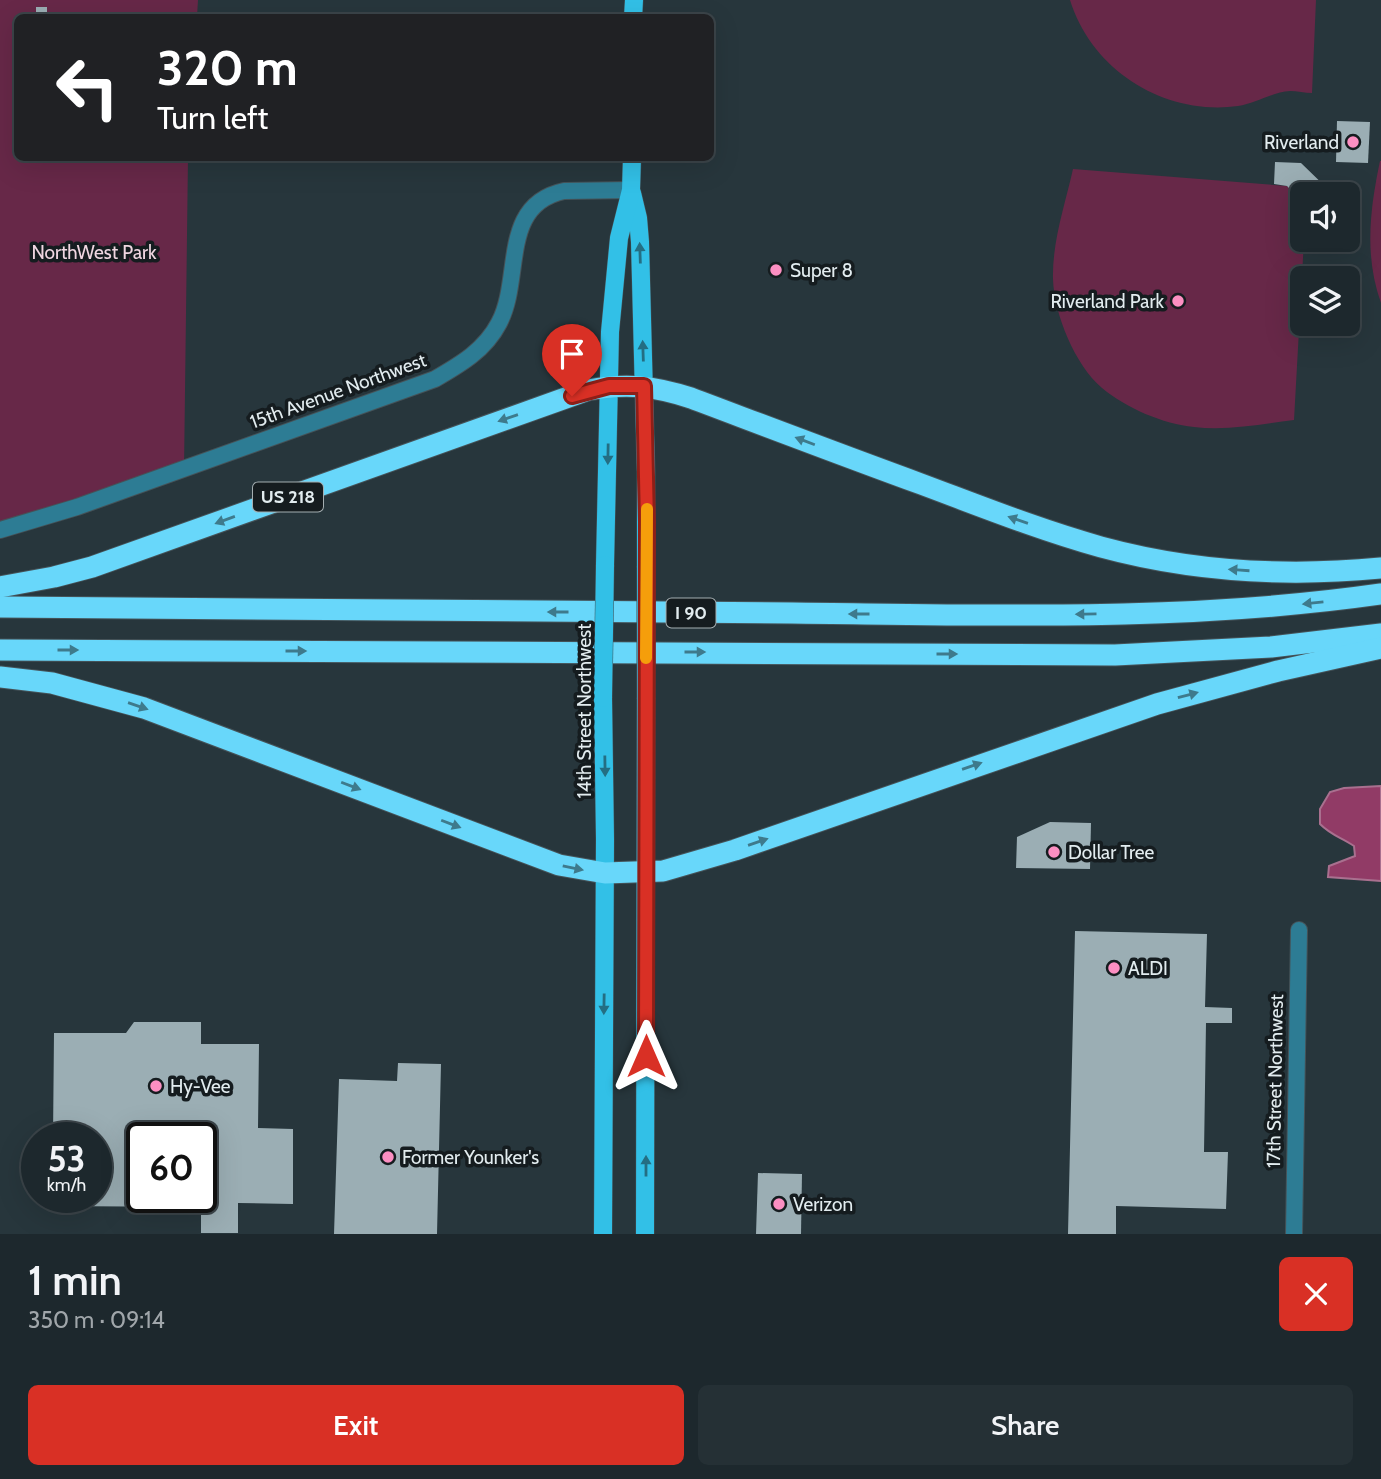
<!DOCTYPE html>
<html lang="en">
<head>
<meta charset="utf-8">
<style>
	:root { --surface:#1d282d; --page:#253035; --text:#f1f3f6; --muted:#a0a6aa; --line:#3b4449; --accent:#d93025 }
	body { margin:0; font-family:Cabin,sans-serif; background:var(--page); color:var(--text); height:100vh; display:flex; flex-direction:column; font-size:26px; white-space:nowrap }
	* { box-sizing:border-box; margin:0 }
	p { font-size:23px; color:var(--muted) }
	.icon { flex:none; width:38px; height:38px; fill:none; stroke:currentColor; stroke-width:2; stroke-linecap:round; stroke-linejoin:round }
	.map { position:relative; height:1234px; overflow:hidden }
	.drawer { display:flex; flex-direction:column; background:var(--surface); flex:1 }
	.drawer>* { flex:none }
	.guide { position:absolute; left:14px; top:14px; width:700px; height:147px; border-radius:10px; box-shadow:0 7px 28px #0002,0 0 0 2px var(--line); background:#202124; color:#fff; overflow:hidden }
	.controls { position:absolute; left:1290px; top:182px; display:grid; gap:14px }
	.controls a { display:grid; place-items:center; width:70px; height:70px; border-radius:10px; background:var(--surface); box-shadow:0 7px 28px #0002,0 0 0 2px var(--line); font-size:35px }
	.speed { position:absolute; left:21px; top:1122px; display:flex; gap:14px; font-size:35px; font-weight:700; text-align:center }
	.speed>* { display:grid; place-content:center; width:91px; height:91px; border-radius:50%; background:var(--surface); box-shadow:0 7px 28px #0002,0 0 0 2px var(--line); line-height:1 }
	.speed small { font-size:18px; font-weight:400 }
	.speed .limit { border:4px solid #111; border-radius:10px; background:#fff; color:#111 }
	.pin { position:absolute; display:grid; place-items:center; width:60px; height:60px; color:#fff; margin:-72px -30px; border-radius:50% 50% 50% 0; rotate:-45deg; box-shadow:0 0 7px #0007 }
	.pin .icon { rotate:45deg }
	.me { position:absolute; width:77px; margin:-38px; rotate:0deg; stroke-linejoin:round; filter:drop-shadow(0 0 5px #0008) }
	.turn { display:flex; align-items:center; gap:24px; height:147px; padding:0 28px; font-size:32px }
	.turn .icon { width:91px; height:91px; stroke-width:2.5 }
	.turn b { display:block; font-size:49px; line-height:60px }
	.round { display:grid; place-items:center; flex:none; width:74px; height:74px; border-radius:10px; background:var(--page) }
	.headline { display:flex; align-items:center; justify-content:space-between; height:119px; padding:0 28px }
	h1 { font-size:42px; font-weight:600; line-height:52px }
	.primary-button { display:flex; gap:14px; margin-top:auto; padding:14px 28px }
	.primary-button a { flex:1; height:80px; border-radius:10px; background:var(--accent); color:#fff; font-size:28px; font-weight:600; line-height:80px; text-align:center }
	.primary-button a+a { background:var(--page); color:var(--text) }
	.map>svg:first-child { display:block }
</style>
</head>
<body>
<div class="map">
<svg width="1381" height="1234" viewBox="0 0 1381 1234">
	<rect width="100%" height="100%" fill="#27363c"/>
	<!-- green -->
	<g fill="#672848">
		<polygon points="0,0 198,0 197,17 18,18 18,158 188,158 184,470 0,526"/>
		<path d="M1070,0h246l-4,93c-7,0 -15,-2 -22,-2 -17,1 -34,12 -52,15 -73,10 -146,-35 -168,-106z"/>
		<path d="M1380,161h1v142c-17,-48 -11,-94 -1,-142z"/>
		<path d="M1073,169l214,17 15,16 2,38 -10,180c-32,4 -67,11 -100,7 -31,-3 -68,-19 -92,-39 -27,-23 -48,-74 -49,-109 -1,-37 12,-74 20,-110z"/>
	</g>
	<!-- water -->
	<path fill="#913b66" stroke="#a9708f" stroke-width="2" d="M1381,786v95l-53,-4 1,-11 26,-10 -1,-10c-13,-9 -22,-10 -34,-22v-15l10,-17 14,-4z"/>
	<!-- building -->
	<g fill="#9baeb4" fill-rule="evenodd">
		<rect x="36" y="7" width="11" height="11"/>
		<polygon points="1337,121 1370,122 1368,163 1336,162"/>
		<polygon points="1275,162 1301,163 1333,194 1302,194 1302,202 1287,186 1274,184"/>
		<polygon points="1050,822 1091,823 1090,869 1016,868 1017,837"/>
		<polygon points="1075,931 1207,934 1205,1007 1232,1008 1232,1023 1206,1023 1204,1152 1228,1152 1226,1209 1116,1206 1116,1234 1068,1234"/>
		<path d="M134,1022h67v22h58l-1,84 35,1v75l-55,-1v30h-37v-26l-148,-1v-9h43v-59h-43l1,-105h72zM142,1138h59v59h-59z"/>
		<polygon points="398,1063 441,1064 437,1234 334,1234 339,1079 397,1081"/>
		<polygon points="758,1173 802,1174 801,1234 756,1234"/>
	</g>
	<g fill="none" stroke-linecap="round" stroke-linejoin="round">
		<defs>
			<g id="minor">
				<path d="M0,530l77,-23 358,-128c26,-15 50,-29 64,-56 24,-45 0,-118 65,-132l67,-1"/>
				<polyline points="1294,1234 1299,930"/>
			</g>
			<g id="major">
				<polyline points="633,18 634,0"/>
				<polyline points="632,193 638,218 640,242 646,472 646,566"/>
				<polyline points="605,565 610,332 619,238 631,190 632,158"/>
				<polyline points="603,1234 605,839 603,698"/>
				<polyline points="645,1234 646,699"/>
			</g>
			<g id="highway">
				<path d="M0,587l54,-10 38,-10 496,-177c39,-7 66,-4 103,8 77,29 153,58 230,86 59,22 119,46 180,63 92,25 186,30 280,21"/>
				<path d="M0,607c264,3 528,5 792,6 196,2 394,9 589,-19"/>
				<polyline points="0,650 1115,655 1271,647 1381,634"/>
				<polyline points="0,677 52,683 144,708 559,865 605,873 663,871 735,850 1157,704 1278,671 1381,648"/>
			</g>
		</defs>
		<!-- minor casing -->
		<use href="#minor" stroke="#455359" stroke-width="18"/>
		<!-- major casing -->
		<use href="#major" stroke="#455359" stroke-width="19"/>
		<!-- highway casing -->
		<use href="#highway" stroke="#455359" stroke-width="23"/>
		<!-- minor -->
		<use href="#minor" stroke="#2d7c94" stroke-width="16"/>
		<!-- major -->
		<use href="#major" stroke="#32c0e7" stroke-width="18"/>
		<!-- highway -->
		<use href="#highway" stroke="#68d7fa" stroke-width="21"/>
		<defs>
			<g id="major-bridge">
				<polyline points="603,698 605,565"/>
				<polyline points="646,699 646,566"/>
			</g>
		</defs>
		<!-- major-bridge casing -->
		<use href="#major-bridge" stroke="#455359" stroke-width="19" stroke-linecap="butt"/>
		<!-- major-bridge -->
		<use href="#major-bridge" stroke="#32c0e7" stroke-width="18"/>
	</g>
	<!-- one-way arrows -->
	<defs><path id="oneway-solid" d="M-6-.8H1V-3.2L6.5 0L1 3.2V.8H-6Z" transform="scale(1.75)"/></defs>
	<g fill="#246e83">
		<use href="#oneway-solid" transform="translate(640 253) rotate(-92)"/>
		<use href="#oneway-solid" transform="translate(643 351) rotate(-92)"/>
		<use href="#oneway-solid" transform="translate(608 454) rotate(91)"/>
		<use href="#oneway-solid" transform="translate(605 766) rotate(89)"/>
		<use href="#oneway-solid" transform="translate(604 1004) rotate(91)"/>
		<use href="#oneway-solid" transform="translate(646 1166) rotate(-90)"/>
	</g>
	<g fill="#3e7a8c">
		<use href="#oneway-solid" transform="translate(508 418) rotate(161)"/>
		<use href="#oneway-solid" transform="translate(805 441) rotate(-159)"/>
		<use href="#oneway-solid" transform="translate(225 520) rotate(160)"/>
		<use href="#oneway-solid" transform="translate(1018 520) rotate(-161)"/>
		<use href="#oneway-solid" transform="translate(1239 570) rotate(-176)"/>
		<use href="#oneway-solid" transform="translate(1313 603) rotate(174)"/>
		<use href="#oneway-solid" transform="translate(558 612) rotate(-180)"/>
		<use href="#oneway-solid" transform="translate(859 614) rotate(-180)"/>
		<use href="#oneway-solid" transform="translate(1086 614) rotate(179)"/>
		<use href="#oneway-solid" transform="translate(68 650)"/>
		<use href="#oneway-solid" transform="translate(296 651)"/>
		<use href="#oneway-solid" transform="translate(695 652)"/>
		<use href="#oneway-solid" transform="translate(947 654)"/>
		<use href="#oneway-solid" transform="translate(1188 695) rotate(-15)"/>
		<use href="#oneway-solid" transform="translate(138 706) rotate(19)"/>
		<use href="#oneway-solid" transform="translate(972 766) rotate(-19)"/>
		<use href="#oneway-solid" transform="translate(351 786) rotate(21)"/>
		<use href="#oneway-solid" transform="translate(451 824) rotate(21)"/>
		<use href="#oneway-solid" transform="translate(758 842) rotate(-19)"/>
		<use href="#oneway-solid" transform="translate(573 868) rotate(12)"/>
	</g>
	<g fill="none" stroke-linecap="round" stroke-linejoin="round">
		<defs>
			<polyline id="route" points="572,396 609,386 644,386 647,522 646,1056"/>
		</defs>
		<!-- route casing -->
		<use href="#route" stroke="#8d1f18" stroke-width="18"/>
		<!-- route -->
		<use href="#route" stroke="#d93025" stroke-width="12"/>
		<!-- slow -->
		<polyline stroke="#f59e0b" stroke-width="12" points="646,658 647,509"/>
	</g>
	<!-- markers -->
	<g fill="#fc8fc2" stroke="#151c1f" stroke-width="2.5">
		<circle cx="1353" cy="142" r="7"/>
		<circle cx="776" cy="270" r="7"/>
		<circle cx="1178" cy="301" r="7"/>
		<circle cx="1054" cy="852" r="7"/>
		<circle cx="1114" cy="968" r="7"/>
		<circle cx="156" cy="1086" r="7"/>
		<circle cx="388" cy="1157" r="7"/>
		<circle cx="779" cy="1204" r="7"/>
	</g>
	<g text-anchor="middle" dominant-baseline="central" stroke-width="7" stroke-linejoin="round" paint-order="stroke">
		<!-- shield labels -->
		<g fill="#151c1f" stroke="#a4aeb1" stroke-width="2">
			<rect x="253" y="482.5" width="70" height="29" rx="5"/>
			<rect x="666.5" y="598.5" width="49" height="29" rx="5"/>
		</g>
		<g font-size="18" font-weight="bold" fill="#e2ecef">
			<text x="288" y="497">US 218</text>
			<text x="691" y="613">I 90</text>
		</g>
		<!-- poi labels -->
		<g font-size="19" fill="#e2ecef" stroke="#151c1f" text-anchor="start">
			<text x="1339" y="142" text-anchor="end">Riverland</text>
			<text x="790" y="270">Super 8</text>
			<text x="1164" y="301" text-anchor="end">Riverland Park</text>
			<text x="1068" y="852">Dollar Tree</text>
			<text x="1128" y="968">ALDI</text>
			<text x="170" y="1086">Hy-Vee</text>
			<text x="402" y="1157">Former Younker's</text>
			<text x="793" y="1204">Verizon</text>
		</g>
		<!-- park labels -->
		<g font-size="19" fill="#f0d6e1" stroke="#151c1f">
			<text x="94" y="252">NorthWest Park</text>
		</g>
		<!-- street labels -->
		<g font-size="19" fill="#e2ecef" stroke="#151c1f">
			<text transform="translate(338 391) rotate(-20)">15th Avenue Northwest</text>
			<text transform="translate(584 711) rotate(-90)">14th Street Northwest</text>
			<text transform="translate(1275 1081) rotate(-89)">17th Street Northwest</text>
		</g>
	</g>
</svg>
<div class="controls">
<a><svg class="icon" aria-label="sound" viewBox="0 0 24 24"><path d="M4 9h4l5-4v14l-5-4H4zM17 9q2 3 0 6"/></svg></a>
<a><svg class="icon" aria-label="layers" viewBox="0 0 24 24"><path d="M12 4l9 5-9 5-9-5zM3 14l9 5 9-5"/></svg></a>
</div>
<div class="speed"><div>53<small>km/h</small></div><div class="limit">60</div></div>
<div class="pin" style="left:572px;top:396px;background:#d93025"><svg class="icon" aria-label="arrive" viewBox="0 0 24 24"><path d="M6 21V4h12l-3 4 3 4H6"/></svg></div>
<svg class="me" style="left:646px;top:1056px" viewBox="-20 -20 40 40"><path d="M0-17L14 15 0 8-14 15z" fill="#d93025" stroke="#fff" stroke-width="4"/></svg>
<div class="guide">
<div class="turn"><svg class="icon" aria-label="left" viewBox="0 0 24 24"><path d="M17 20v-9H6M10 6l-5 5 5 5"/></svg><div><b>320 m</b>Turn left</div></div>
</div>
</div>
<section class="drawer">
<div class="headline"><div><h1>1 min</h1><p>350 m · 09:14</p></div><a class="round" style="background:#d93025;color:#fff"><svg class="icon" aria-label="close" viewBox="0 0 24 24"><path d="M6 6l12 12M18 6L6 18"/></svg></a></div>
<div class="primary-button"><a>Exit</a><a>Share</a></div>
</section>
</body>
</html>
